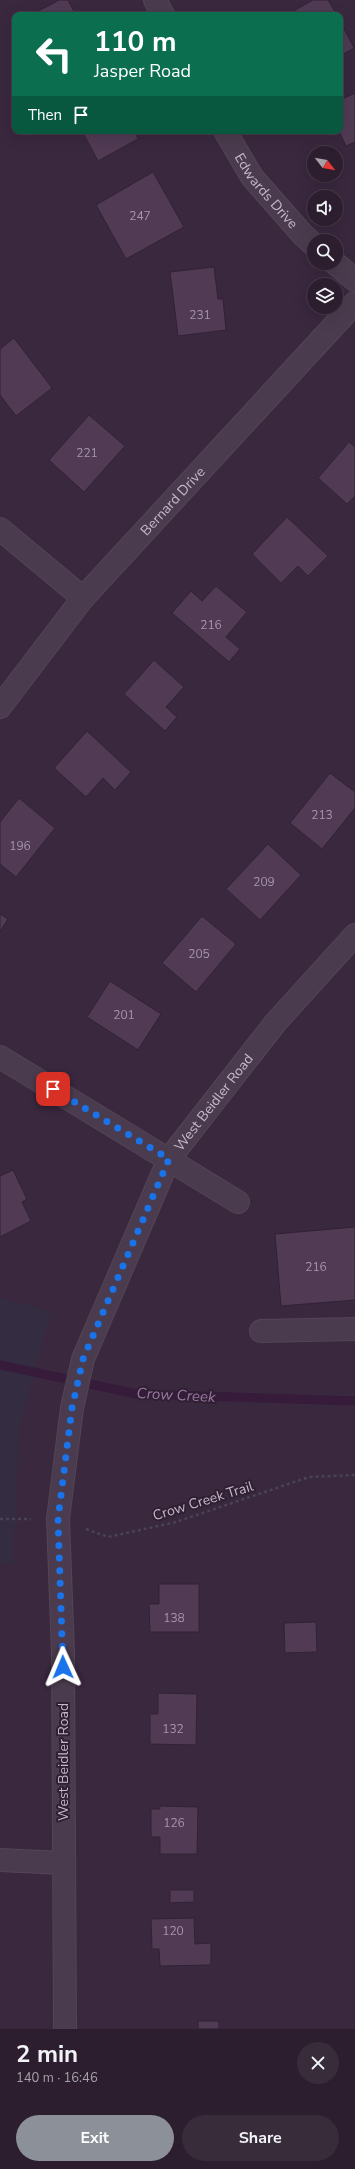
<!DOCTYPE html>
<html lang="en">
<head>
<meta charset="utf-8">
<style>
	:root { --surface:#2c1e2e; --page:#382b3a; --text:#f1f3f6; --muted:#a6a2aa; --line:#483c4a; --accent:#8c9099 }
	body { margin:0; font-family:"Nunito Sans",sans-serif; background:var(--page); color:var(--text); height:100vh; display:flex; flex-direction:column; font-size:15px; white-space:nowrap }
	* { box-sizing:border-box; margin:0 }
	p { font-size:13px; color:var(--muted) }
	.icon { flex:none; width:22px; height:22px; fill:none; stroke:currentColor; stroke-width:2; stroke-linecap:round; stroke-linejoin:round }
	.map { position:relative; height:2029px; overflow:hidden }
	.sheet { display:flex; flex-direction:column; background:var(--surface); flex:1 }
	.sheet>* { flex:none }
	.hud { position:absolute; left:12px; top:12px; width:331px; height:122px; border-radius:8px; box-shadow:0 4px 16px #0002,0 0 0 1px var(--line); background:#0b6e4f; color:#fff; overflow:hidden }
	.needle { width:26px; rotate:121deg }
	.buttons { position:absolute; left:307px; top:146px; display:grid; gap:8px }
	.buttons a { display:grid; place-items:center; width:36px; height:36px; border-radius:50%; background:var(--surface); box-shadow:0 4px 16px #0002,0 0 0 1px var(--line); font-size:20px }
	.pin { position:absolute; display:grid; place-items:center; width:34px; height:34px; color:#fff; margin:-17px; border-radius:8px; box-shadow:0 2px 6px #0006 }
	.me { position:absolute; width:44px; margin:-22px; rotate:359deg; stroke-linejoin:round; filter:drop-shadow(0 0 3px #0008) }
	.turn { display:flex; align-items:center; gap:14px; height:84px; padding:0 16px; font-size:18px }
	.turn .icon { width:52px; height:52px; stroke-width:2.5 }
	.turn b { display:block; font-size:28px; line-height:34px }
	.then { display:flex; align-items:center; height:38px; padding:0 16px; background:#0003; gap:8px; font-size:15px }
	.round { display:grid; place-items:center; flex:none; width:42px; height:42px; border-radius:21px; background:var(--page) }
	.headline { display:flex; align-items:center; justify-content:space-between; height:68px; padding:0 16px }
	h1 { font-size:24px; font-weight:700; line-height:30px }
	.button { display:flex; gap:8px; margin-top:auto; padding:8px 16px }
	.button a { flex:1; height:46px; border-radius:24px; background:var(--accent); color:#fff; font-size:16px; font-weight:700; line-height:46px; text-align:center }
	.button a+a { background:var(--page); color:var(--text) }
	.map>svg:first-child { display:block }
</style>
</head>
<body>
<div class="map">
<svg width="355" height="2029" viewBox="0 0 355 2029">
	<rect width="100%" height="100%" fill="#3a283e"/>
	<!-- green -->
	<polygon fill="#342d42" points="0,1298 51,1311 19,1429 13,1564 0,1563"/>
	<g fill="none" stroke-linecap="round" stroke-linejoin="round">
		<!-- stream -->
		<polyline stroke="#361b3b" stroke-width="9" points="0,1365 137,1394 355,1401"/>
	</g>
	<!-- building -->
	<g fill="#503a54" stroke="#322235">
		<polygon points="59,0 68,0 76,15 31,15"/>
		<polygon points="313,0 328,0 337,15 286,15"/>
		<polygon points="340,21 354,48 340,56"/>
		<polygon points="355,93 355,142 346,146 339,131 340,100"/>
		<polygon points="82,131 134,131 138,139 98,161"/>
		<polygon points="153,172 184,227 126,259 96,205"/>
		<polygon points="214,267 218,299 223,299 226,330 178,336 170,272"/>
		<polygon points="14,338 52,388 16,416 0,395 0,349"/>
		<polygon points="89,415 125,446 84,492 49,460"/>
		<polygon points="349,442 355,447 355,496 347,504 318,478"/>
		<polygon points="287,517 328,556 308,576 298,566 281,583 252,554"/>
		<polygon points="216,586 247,612 226,637 240,649 229,662 172,613 191,591 202,601"/>
		<polygon points="154,660 184,687 166,707 177,717 165,731 124,694"/>
		<polygon points="87,731 131,772 115,790 103,778 86,797 54,768"/>
		<polygon points="330,773 355,792 355,808 322,849 290,823"/>
		<polygon points="19,798 55,828 16,877 0,864 0,822"/>
		<polygon points="268,844 301,875 260,920 226,889"/>
		<polygon points="0,914 8,919 0,932"/>
		<polygon points="202,916 236,944 196,992 162,963"/>
		<polygon points="110,981 161,1014 138,1050 87,1017"/>
		<polygon points="13,1170 27,1199 22,1202 31,1221 0,1237 0,1176"/>
		<polygon points="355,1227 355,1300 281,1306 275,1234"/>
		<polygon points="159,1584 199,1584 199,1632 150,1632 149,1604 159,1604"/>
		<polygon points="316,1622 317,1652 285,1653 284,1623"/>
		<polygon points="158,1693 197,1694 196,1745 150,1744 150,1714 158,1714"/>
		<polygon points="160,1806 198,1807 197,1854 160,1854 160,1837 151,1837 151,1809 160,1809"/>
		<polygon points="170,1890 194,1890 194,1902 170,1903"/>
		<polygon points="194,1918 195,1944 211,1943 211,1965 160,1966 159,1949 152,1949 151,1919"/>
		<rect x="198" y="2021" width="21" height="8"/>
	</g>
	<g fill="none" stroke-linecap="round" stroke-linejoin="round">
		<defs>
			<g id="minor">
				<polyline points="155,0 163,15"/>
				<path id="s1" d="M225,131l27,46 51,58 11,10"/>
				<polyline points="335,263 355,280"/>
				<polyline points="0,529 83,598"/>
				<path id="s2" d="M0,707l83,-109 272,-295"/>
				<polyline points="0,1057 238,1202"/>
				<polyline points="261,1331 355,1329"/>
				<polyline points="0,1860 63,1863"/>
				<path id="s3" d="M65,2029l-2,-376 -5,-134 14,-111 11,-49 86,-200 107,-137 79,-87"/>
			</g>
		</defs>
		<!-- minor casing -->
		<use href="#minor" stroke="#544557" stroke-width="24"/>
		<!-- path -->
		<g stroke="#494357" stroke-width="2.5" stroke-dasharray="3 3" stroke-linecap="butt">
			<polyline points="0,1519 31,1519"/>
			<polyline points="86,1529 108,1537 176,1522 309,1477 355,1475"/>
		</g>
		<!-- minor -->
		<use href="#minor" stroke="#4b3b4e" stroke-width="22"/>
	</g>
	<g fill="none" stroke-linecap="round" stroke-linejoin="round">
		<!-- route -->
		<polyline stroke="#1a73e8" stroke-width="7" stroke-dasharray="0 12.6" points="53,1089 169,1159 83,1359 72,1408 58,1519 63,1667"/>
	</g>
	<g text-anchor="middle" dominant-baseline="central" stroke-width="4" stroke-linejoin="round" paint-order="stroke">
		<!-- number labels -->
		<g font-size="12" fill="#a696aa">
			<text x="140" y="216">247</text>
			<text x="200" y="315">231</text>
			<text x="87" y="453">221</text>
			<text x="211" y="625">216</text>
			<text x="322" y="815">213</text>
			<text x="20" y="846">196</text>
			<text x="264" y="882">209</text>
			<text x="199" y="954">205</text>
			<text x="124" y="1015">201</text>
			<text x="316" y="1267">216</text>
			<text x="174" y="1618">138</text>
			<text x="173" y="1729">132</text>
			<text x="174" y="1823">126</text>
			<text x="173" y="1931">120</text>
		</g>
		<!-- street labels -->
		<g font-size="14" fill="#c6b8c9" stroke="#302033">
			<text stroke="none"><textPath href="#s1" startOffset="73">Edwards Drive</textPath></text>
			<text stroke="none"><textPath href="#s2" startOffset="269">Bernard Drive</textPath></text>
			<text stroke="none"><textPath href="#s3" startOffset="962">West Beidler Road</textPath></text>
			<text transform="translate(203 1501) rotate(-17)">Crow Creek Trail</text>
			<text transform="translate(63 1762) rotate(-90)">West Beidler Road</text>
		</g>
		<!-- water labels -->
		<g font-size="15" font-style="italic" fill="#9c74a4" stroke="#302033">
			<text transform="translate(176 1395) rotate(3)">Crow Creek</text>
		</g>
	</g>
</svg>
<div class="buttons">
<a><svg class="needle" viewBox="-14 -14 28 28"><path d="M0-13l5 13h-10z" fill="#e53935"/><path d="M0 13l5-13h-10z" fill="#a6a2aa"/></svg></a>
<a><svg class="icon" aria-label="sound" viewBox="0 0 24 24"><path d="M4 9h4l5-4v14l-5-4H4zM17 9q2 3 0 6"/></svg></a>
<a><svg class="icon" aria-label="search" viewBox="0 0 24 24"><circle cx="10" cy="10" r="6"/><path d="M15 15l6 6"/></svg></a>
<a><svg class="icon" aria-label="layers" viewBox="0 0 24 24"><path d="M12 4l9 5-9 5-9-5zM3 14l9 5 9-5"/></svg></a>
</div>
<div class="pin" style="left:53px;top:1089px;background:#d93025"><svg class="icon" aria-label="arrive" viewBox="0 0 24 24"><path d="M6 21V4h12l-3 4 3 4H6"/></svg></div>
<svg class="me" style="left:63px;top:1667px" viewBox="-20 -20 40 40"><path d="M0-17L14 15 0 8-14 15z" fill="#1a73e8" stroke="#fff" stroke-width="4"/></svg>
<div class="hud">
<div class="turn"><svg class="icon" aria-label="left" viewBox="0 0 24 24"><path d="M17 20v-9H6M10 6l-5 5 5 5"/></svg><div><b>110 m</b>Jasper Road</div></div>
<div class="then">Then<svg class="icon" aria-label="arrive" viewBox="0 0 24 24"><path d="M6 21V4h12l-3 4 3 4H6"/></svg></div>
</div>
</div>
<section class="sheet">
<div class="headline"><div><h1>2 min</h1><p>140 m · 16:46</p></div><a class="round"><svg class="icon" aria-label="close" viewBox="0 0 24 24"><path d="M6 6l12 12M18 6L6 18"/></svg></a></div>
<div class="button"><a>Exit</a><a>Share</a></div>
</section>
</body>
</html>
